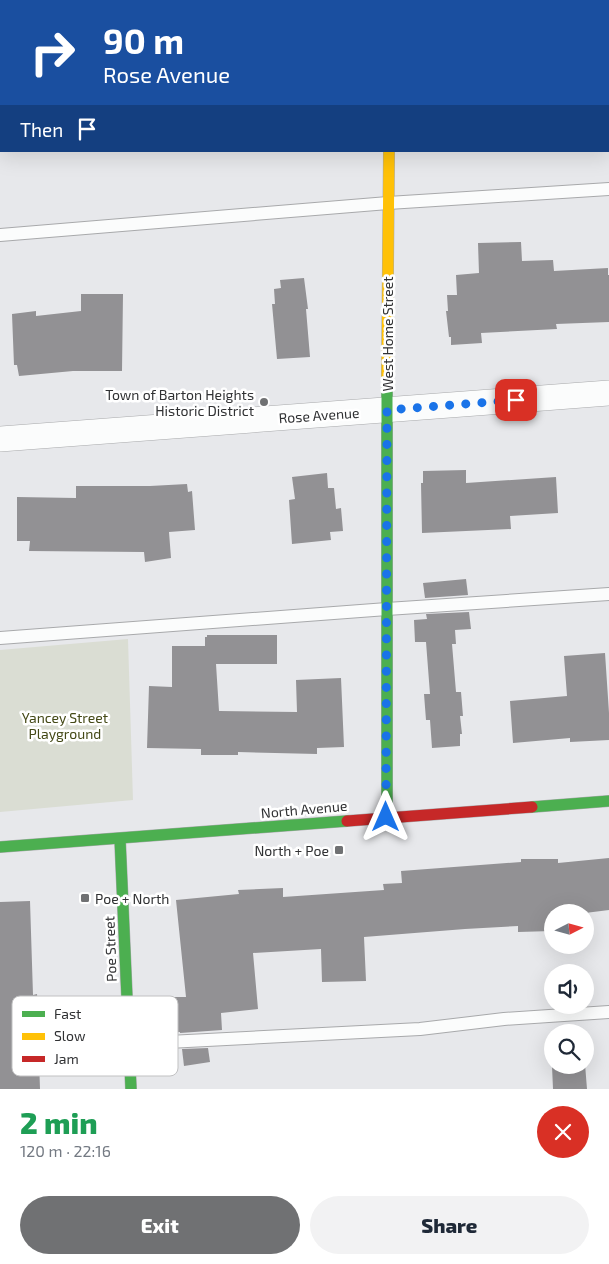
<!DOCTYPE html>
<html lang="en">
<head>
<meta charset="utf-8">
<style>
	:root { --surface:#fff; --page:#f2f2f3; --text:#1f2937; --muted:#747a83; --accent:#707173 }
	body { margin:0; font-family:"Exo 2",sans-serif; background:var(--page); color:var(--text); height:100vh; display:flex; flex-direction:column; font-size:19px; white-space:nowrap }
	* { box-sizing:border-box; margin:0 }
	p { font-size:16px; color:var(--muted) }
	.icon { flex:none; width:28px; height:28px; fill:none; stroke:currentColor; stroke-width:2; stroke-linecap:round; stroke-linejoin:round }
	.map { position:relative; height:1089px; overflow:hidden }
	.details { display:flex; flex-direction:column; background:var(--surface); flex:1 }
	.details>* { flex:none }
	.hud { position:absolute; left:0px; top:0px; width:610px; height:152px; box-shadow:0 5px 20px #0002; background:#1a4fa0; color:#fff; overflow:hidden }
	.needle { width:32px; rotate:84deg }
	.buttons { position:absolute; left:544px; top:904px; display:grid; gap:10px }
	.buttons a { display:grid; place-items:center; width:50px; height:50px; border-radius:50%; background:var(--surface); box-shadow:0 5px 20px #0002; font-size:25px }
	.pin { position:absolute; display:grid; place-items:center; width:42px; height:42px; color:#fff; margin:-21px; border-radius:10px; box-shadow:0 2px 8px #0006 }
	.me { position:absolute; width:55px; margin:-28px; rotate:0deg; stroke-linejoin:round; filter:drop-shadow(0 0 4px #0008) }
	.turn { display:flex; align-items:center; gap:18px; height:105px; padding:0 20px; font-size:22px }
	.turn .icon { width:65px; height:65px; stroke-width:2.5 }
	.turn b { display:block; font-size:35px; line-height:42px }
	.then { display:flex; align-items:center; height:48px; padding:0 20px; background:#0003; gap:10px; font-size:19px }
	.round { display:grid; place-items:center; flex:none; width:52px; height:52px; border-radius:26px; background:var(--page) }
	.headline { display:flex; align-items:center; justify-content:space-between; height:85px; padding:0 20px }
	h1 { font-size:30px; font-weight:800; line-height:38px; color:#1e9e55 }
	.primary-button { display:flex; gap:10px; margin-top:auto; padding:10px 20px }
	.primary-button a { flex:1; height:58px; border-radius:30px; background:var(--accent); color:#fff; font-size:20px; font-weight:800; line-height:58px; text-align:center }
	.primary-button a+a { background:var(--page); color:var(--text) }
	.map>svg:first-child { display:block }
</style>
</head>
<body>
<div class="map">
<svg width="609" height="1089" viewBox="0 0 609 1089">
	<rect width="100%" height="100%" fill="#e7e8eb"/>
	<!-- green -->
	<polygon fill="#daddd3" points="128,639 133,800 0,812 0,650"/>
	<!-- building -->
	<g fill="#929194">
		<polygon points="521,242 522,261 553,260 554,271 608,268 608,275 609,275 609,322 556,324 557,329 481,333 482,343 451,345 451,337 449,337 446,311 448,311 447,295 457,295 456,275 479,273 478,243"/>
		<polygon points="304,278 308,309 306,309 310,357 277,359 272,304 275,304 274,289 281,288 280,280"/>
		<polygon points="81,294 123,294 122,371 73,371 19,376 17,365 14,365 12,314 36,311 36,316 81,311"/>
		<polygon points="466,470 466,483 556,477 558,513 510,516 511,529 422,533 421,483 423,483 423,471"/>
		<polygon points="327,473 328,488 334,488 336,509 341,508 343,531 330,532 331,540 292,544 289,500 295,499 292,477"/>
		<polygon points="187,484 188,492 192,491 195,530 169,532 171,558 145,562 144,552 29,551 30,541 17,541 17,497 76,498 76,486 150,486"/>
		<polygon points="466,579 468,595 425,598 423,583"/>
		<polygon points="469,612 471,629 455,630 456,644 452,644 456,692 461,692 463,716 460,716 462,734 460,734 460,746 432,748 430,720 426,720 424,694 430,694 426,642 415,642 414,620 427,619 426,614"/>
		<polygon points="207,635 277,635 277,664 216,664 219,711 297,712 296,680 341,678 344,747 317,748 317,754 238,752 238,755 201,755 201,749 147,748 149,686 172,687 172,646 205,646 205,637 207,637"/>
		<polygon points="605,653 609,713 609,740 570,742 570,738 513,743 510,701 567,696 564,656"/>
		<polygon points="609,858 609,910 585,913 552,912 552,931 518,932 518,926 465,929 364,937 366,981 322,982 321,949 253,953 258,1009 221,1013 222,1030 180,1033 180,1032 164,1033 162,1004 164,1003 164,997 186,997 176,900 239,894 238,890 283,888 283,897 384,890 383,884 402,883 401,871 521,862 521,859 558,859 558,863"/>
		<polygon points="30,901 33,995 37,994 39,1027 38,1028 40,1089 0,1089 0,902"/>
		<polygon points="208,1048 210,1062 184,1066 182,1049"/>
		<polygon points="585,1064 587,1089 553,1089 552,1066 585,1065"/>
	</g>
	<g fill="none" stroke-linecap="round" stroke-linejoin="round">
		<defs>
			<g id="lane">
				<polyline points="0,235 388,203 609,189"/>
				<polyline points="0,638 387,609 609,594"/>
				<polyline points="129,1044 420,1029 504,1019 609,1012"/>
			</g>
			<g id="street">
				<polyline points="390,1 390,0"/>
				<polyline points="420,1 437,0"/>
				<polyline points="0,31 1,31"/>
				<polyline points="0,439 609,393"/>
			</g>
			<g id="fast">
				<polyline points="532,807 609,801"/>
				<polyline points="387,817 387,378"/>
				<polyline points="120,839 131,1089"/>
				<polyline points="0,847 347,821"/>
			</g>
			<polyline id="slow" points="387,378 389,151"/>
			<polyline id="jam" points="347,821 532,807"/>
		</defs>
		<!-- lane casing -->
		<use href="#lane" stroke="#a8a9ab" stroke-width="14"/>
		<!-- street casing -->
		<use href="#street" stroke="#a8a9ab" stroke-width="26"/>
		<!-- fast casing -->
		<use href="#fast" stroke="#a8a9ab" stroke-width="12"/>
		<!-- slow casing -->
		<use href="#slow" stroke="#a8a9ab" stroke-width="12"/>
		<!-- jam casing -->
		<use href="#jam" stroke="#a8a9ab" stroke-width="12"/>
		<!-- lane -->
		<use href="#lane" stroke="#fbfcfc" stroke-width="12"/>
		<!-- street -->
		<use href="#street" stroke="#fbfcfc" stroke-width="25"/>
		<!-- fast -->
		<use href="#fast" stroke="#4caf50" stroke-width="11"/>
		<!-- slow -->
		<use href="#slow" stroke="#ffc107" stroke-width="11"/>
		<!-- jam -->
		<use href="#jam" stroke="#c62828" stroke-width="11"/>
	</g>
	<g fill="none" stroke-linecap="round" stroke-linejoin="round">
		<!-- route -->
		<polyline stroke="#1a73e8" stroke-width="9" stroke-dasharray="0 16.2" points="386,817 387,410 516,400"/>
	</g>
	<!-- markers -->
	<g fill="#707173" stroke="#fff" stroke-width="2">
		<circle cx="264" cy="402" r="5"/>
		<rect x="334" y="845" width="10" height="10" rx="2.5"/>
		<rect x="80" y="893" width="10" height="10" rx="2.5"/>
	</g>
	<g text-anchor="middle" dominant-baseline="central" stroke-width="5" stroke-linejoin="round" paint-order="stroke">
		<!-- street labels -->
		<g font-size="14" fill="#303133" stroke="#fff">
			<text transform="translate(387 334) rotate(-90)">West Home Street</text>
			<text transform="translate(319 415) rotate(-4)">Rose Avenue</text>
			<text transform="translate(304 809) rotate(-5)">North Avenue</text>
			<text transform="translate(110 949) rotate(-92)">Poe Street</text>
		</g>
		<!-- poi labels -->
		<g font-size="14" fill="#303133" stroke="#fff" text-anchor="end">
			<text x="254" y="394">Town of Barton Heights<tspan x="254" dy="16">Historic District</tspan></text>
			<text x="329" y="850">North + Poe</text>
			<text x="95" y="898" text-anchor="start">Poe + North</text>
		</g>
		<!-- park labels -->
		<g font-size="14" fill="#444916" stroke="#fff">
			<text x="65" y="717">Yancey Street<tspan x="65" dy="16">Playground</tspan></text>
		</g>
	</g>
	<!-- legend -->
	<rect x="12" y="996" width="166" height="80" rx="8" fill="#fff" stroke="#c1c1c2" stroke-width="1"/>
	<rect x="22" y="1011" width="23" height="6" fill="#4caf50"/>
	<rect x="22" y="1033" width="23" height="7" fill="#ffc107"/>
	<rect x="22" y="1056" width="23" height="6" fill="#c62828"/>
	<g font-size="14" fill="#303133">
		<text x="54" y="1019">Fast</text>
		<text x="54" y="1041">Slow</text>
		<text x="54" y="1064">Jam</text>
	</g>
</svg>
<div class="buttons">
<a><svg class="needle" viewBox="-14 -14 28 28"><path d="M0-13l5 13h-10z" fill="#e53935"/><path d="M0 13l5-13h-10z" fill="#747a83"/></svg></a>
<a><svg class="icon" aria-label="sound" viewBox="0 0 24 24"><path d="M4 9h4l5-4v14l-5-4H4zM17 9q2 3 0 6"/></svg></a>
<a><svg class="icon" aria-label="search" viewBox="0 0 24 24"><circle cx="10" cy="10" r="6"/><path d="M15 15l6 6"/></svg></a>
</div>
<div class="pin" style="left:516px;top:400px;background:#d93025"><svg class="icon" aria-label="arrive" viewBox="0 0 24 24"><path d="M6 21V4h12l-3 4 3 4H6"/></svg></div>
<svg class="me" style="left:386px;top:817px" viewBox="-20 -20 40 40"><path d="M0-17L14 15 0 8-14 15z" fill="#1a73e8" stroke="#fff" stroke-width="4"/></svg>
<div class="hud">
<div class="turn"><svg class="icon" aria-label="right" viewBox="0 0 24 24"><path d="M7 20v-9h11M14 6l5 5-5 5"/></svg><div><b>90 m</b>Rose Avenue</div></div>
<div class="then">Then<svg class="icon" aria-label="arrive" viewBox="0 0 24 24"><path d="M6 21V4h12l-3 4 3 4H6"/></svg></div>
</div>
</div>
<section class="details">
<div class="headline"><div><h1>2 min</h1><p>120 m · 22:16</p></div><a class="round" style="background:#d93025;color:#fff"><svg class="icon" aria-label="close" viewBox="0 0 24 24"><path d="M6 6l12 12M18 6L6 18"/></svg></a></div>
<div class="primary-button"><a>Exit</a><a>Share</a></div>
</section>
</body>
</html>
